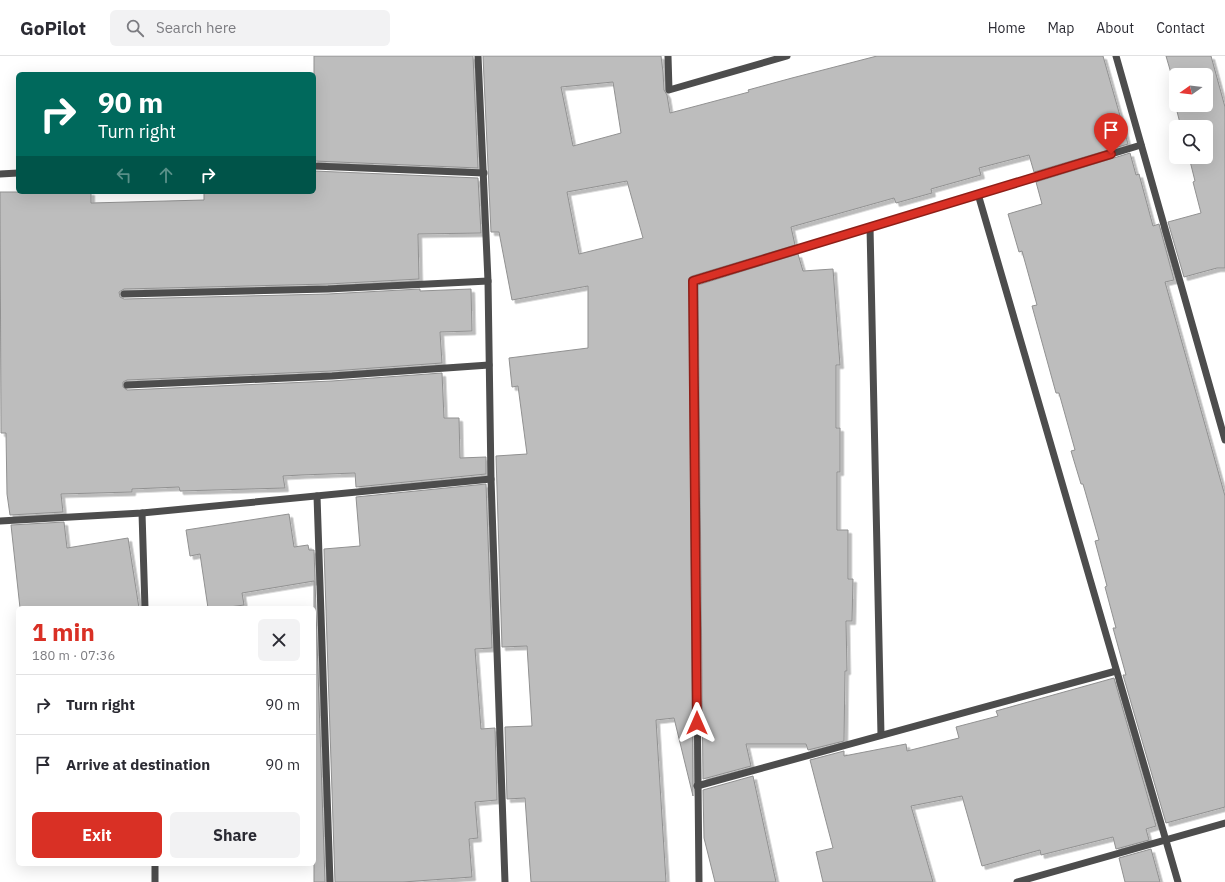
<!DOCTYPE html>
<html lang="en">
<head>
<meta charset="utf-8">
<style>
	:root { --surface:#fff; --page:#f2f2f3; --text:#2b2b33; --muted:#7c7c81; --line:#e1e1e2; --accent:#d93025 }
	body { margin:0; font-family:"IBM Plex Sans",sans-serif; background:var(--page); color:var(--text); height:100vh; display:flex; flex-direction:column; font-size:15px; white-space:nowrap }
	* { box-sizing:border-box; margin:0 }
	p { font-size:13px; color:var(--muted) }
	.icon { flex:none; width:22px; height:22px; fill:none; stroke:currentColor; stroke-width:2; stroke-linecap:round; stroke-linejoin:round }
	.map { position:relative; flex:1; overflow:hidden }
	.details { position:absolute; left:16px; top:550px; width:300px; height:260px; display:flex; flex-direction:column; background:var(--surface); border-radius:6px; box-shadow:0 4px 16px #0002 }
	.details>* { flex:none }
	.top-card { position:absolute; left:16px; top:16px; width:300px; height:122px; border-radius:6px; box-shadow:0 4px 16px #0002; background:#00695c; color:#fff; overflow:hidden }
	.needle { width:26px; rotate:256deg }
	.tools { position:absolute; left:1169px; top:12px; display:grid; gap:8px }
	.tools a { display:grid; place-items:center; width:44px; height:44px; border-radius:6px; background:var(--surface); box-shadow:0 4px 16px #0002; font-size:20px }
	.pin { position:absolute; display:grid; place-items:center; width:34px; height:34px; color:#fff; margin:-41px -17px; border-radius:50% 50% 50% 0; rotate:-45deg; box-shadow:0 0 4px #0007 }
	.pin .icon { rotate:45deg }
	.me { position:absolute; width:44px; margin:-22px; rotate:0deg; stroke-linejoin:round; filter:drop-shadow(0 0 3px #0008) }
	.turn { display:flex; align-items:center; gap:14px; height:84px; padding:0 16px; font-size:18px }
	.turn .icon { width:52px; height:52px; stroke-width:2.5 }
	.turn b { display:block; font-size:28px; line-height:34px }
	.lanes { display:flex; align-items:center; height:38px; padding:0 16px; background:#0003; justify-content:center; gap:20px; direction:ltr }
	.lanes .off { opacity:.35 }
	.round { display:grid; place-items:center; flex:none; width:42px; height:42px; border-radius:6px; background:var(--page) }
	.headline { display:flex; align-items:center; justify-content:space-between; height:68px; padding:0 16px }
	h1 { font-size:24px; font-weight:700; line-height:30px; color:var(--accent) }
	.cta { display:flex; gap:8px; margin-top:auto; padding:8px 16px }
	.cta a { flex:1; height:46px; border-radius:6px; background:var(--accent); color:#fff; font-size:16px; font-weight:700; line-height:46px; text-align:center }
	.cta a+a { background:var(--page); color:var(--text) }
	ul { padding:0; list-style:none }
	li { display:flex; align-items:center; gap:12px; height:60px; padding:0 16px; border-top:1px solid var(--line) }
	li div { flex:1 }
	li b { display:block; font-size:15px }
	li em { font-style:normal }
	header { display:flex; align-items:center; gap:24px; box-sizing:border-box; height:56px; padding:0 20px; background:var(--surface); border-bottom:1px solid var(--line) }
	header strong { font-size:19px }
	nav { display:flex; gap:22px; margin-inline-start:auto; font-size:14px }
	.search { width:280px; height:36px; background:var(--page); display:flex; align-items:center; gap:10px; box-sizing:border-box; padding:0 14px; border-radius:6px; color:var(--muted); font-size:15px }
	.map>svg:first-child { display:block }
</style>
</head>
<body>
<header>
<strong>GoPilot</strong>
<div class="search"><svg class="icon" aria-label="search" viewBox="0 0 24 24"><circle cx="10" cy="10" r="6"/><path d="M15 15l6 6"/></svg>Search here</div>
<nav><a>Home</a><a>Map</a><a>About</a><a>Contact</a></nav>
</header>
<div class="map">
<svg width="1225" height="826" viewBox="0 0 1225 826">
	<defs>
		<filter id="shadow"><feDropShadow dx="3.5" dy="3.5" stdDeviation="0" flood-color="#0004"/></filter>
	</defs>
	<rect width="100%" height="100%" fill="#fff"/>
	<!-- building -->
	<g fill="#bdbdbd" stroke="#919191" fill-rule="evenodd" filter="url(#shadow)">
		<polygon points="314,0 473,0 478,112 314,105"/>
		<path d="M483,0h178l2,16 1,18 3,5 3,18 79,-21 -1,-2 44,-12 85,-22h226l25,88 -94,28 -5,-17 -50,13 2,7 -50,14 1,4 -36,10 -2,-5 -103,29 4,18 -103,31 -3,2 4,518 -19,-78 -18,2 10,162h-135l-6,-84 -18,1 -2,-72 27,-1 -5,-80 -25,1 -6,-191 31,-2 -9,-68 -6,1 -3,-29 79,-10v-62l-76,14 -13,-68h-8zM613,26l8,51 -48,13 -12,-59zM627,125l16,57 -64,16 -12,-62z"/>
		<path d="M1166,0h45l14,51v161h-8l-33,9 -16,-55 33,-9 -8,-31 2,-1 -6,-24h17v-30h-25l-10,-39 4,-1zM1176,19h30v30h-30z"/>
		<polygon points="1130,97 1136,119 1139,118 1153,170 1159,168 1174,224 1165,226 1225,440 1225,751 1166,767 1123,619 1126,619 1113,572 1116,572 1105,531 1107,530 1095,485 1099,484 1083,428 1081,428 1071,395 1075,394 1059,337 1056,337 1032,250 1037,249 1022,195 1019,196 1008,158 1042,148 1036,126"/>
		<polygon points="314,115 478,122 481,177 418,178 419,223 328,228 124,233 119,236 120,241 124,243 328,238 420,233 420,235 471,233 472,275 440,276 442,307 332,315 127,324 123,326 123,331 127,334 332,325 442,317 444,362 459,362 460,402 486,401 486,418 356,431 355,417 301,419 283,420 285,432 180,435 179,431 132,433 132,436 61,438 63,456 10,459 7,438 6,377 1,377 0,136 91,136 91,147 204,144 204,136 314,136"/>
		<polygon points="798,198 803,215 833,213 840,309 836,309 836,372 840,372 840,416 837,416 837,474 848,474 848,523 853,523 852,565 846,565 847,615 845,615 844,685 808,694 806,688 746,688 751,710 703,723 698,229"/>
		<polygon points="486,428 492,592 475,593 481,673 495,672 497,744 475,746 478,782 469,783 472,821 403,826 335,826 324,493 360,490 356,441"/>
		<polygon points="289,458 294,491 308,489 309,494 314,494 325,826 314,826 314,525 242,537 244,549 222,552 208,552 200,498 190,500 186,474"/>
		<polygon points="64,466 67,492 128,482 139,552 20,552 11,469"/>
		<polygon points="1114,622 1156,770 1146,773 1149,784 1116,793 1113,781 1041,799 1040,794 982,810 962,740 911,750 933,826 823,826 816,796 833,792 810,704 844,695 844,700 906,688 907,695 959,682 956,671 998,660 996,655"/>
		<polygon points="753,720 776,826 715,826 704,782 703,734"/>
		<polygon points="1151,793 1160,826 1125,826 1119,802"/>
	</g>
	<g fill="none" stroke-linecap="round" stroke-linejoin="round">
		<!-- minor -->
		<g stroke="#4d4d4d" stroke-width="7">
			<polyline points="478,0 488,225 491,423 505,826"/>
			<polyline points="668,0 669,34 787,0"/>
			<polyline points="1116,0 1225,384"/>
			<polyline points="314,110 484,117"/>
			<polyline points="0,118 18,117"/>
			<polyline points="978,138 1178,826"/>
			<polyline points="870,171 881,679"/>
			<polyline points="124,238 328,233 488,225"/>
			<polyline points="127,329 332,320 489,309"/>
			<polyline points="317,440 330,826"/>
			<polyline points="142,457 145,552"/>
			<polyline points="0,465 142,457 491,423"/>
			<polyline points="697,730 1116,615"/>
			<polyline points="155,808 155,826"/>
			<polyline points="699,826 693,225 1141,89"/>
			<polyline points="1017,826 1225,767"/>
		</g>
	</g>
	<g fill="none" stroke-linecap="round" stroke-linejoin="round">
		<defs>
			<polyline id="route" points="697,667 693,225 1111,98"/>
		</defs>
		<!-- route casing -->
		<use href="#route" stroke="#8d1f18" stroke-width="10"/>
		<!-- route -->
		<use href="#route" stroke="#d93025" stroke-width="7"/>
	</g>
</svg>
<div class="tools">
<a><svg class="needle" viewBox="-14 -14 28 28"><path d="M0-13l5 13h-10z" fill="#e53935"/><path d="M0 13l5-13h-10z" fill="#7c7c81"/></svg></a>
<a><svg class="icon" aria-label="search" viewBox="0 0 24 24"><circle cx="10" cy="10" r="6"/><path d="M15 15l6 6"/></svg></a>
</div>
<div class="pin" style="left:1111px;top:98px;background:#d93025"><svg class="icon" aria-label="arrive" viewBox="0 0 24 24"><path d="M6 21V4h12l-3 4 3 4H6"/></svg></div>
<svg class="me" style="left:697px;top:667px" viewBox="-20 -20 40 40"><path d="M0-17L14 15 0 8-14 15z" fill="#d93025" stroke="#fff" stroke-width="4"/></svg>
<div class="top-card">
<div class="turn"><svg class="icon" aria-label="right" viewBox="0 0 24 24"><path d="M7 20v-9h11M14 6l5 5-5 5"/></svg><div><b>90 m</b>Turn right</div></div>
<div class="lanes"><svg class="icon off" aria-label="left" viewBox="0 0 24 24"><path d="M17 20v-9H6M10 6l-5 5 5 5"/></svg><svg class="icon off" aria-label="ahead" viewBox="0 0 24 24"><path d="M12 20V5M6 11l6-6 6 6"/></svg><svg class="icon" aria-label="right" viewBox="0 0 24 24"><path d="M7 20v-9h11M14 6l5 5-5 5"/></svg></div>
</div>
<section class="details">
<div class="headline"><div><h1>1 min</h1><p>180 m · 07:36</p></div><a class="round"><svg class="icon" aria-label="close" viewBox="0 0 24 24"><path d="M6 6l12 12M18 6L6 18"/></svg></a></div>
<ul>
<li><svg class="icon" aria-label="right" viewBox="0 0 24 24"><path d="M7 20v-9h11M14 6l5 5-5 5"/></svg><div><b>Turn right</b></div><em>90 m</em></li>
<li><svg class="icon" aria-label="arrive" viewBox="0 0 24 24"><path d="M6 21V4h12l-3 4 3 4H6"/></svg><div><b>Arrive at destination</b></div><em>90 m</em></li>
</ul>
<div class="cta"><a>Exit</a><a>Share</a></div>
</section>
</div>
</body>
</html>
